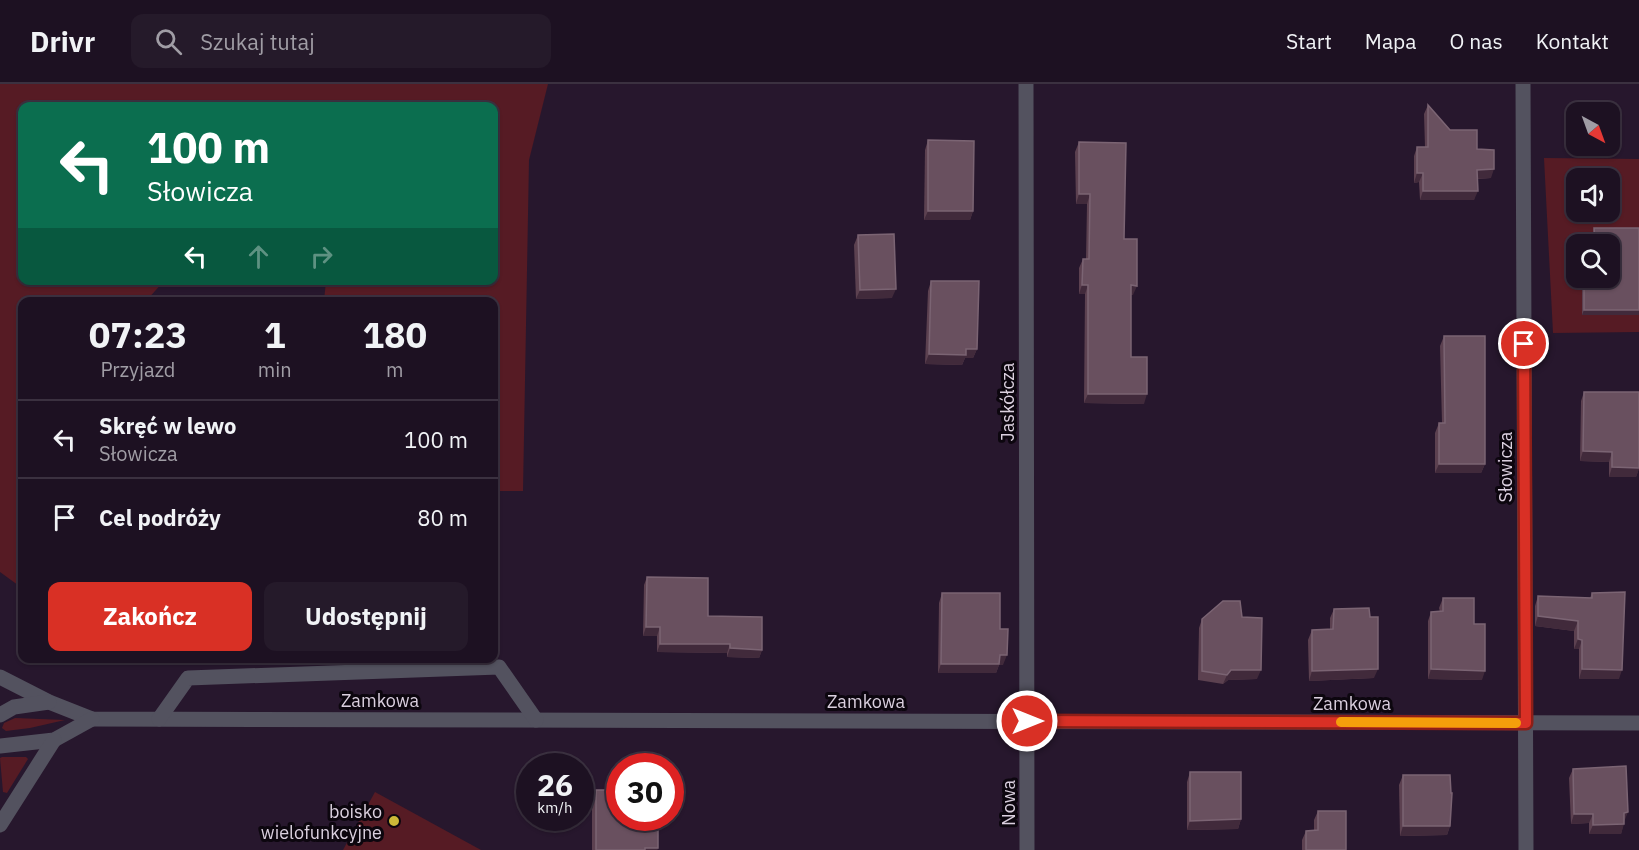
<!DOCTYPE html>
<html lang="pl">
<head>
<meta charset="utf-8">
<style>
	:root { --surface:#1d1122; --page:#251a2a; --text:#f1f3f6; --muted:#a09da5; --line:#3b3140; --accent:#d93025 }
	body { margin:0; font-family:"IBM Plex Sans",sans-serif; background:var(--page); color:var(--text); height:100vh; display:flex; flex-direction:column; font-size:22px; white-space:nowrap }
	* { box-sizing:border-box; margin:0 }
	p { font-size:20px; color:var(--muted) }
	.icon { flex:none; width:33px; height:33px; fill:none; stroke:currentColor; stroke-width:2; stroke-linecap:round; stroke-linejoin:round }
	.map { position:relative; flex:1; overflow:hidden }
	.sheet { position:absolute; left:18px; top:213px; width:480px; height:366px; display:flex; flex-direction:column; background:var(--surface); border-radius:12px; box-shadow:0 2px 4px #0004,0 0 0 2px var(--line) }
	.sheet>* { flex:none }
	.top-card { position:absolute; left:18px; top:18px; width:480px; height:183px; border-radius:12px; box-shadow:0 2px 4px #0004,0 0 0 2px var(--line); background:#0b6e4f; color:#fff; overflow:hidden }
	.needle { width:39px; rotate:139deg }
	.controls { position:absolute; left:1566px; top:18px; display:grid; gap:12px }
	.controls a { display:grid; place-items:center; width:54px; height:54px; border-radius:12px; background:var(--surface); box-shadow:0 2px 4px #0004,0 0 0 2px var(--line); font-size:30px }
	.speed { position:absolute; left:516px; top:669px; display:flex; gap:12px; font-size:30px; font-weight:700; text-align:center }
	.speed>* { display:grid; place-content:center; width:78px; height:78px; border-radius:50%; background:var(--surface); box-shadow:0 2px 4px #0004,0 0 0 2px var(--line); line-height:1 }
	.speed small { font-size:15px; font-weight:400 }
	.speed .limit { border:9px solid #d22; background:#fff; color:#111 }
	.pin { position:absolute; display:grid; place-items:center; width:51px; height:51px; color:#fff; margin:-26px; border:3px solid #fff; border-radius:50%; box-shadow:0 2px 6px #0007 }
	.me { position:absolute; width:66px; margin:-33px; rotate:90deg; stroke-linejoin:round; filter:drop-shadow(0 0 4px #0008) }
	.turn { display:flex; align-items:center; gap:21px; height:126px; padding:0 30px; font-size:27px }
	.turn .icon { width:78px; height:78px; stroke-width:2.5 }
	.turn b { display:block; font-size:42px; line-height:51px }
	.lanes { display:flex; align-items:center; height:57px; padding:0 30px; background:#0003; justify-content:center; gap:30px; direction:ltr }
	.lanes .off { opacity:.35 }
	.eta { display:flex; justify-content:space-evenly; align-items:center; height:102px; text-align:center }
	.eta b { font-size:36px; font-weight:700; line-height:42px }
	.button { display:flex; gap:12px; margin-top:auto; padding:12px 30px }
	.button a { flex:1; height:69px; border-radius:12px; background:var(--accent); color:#fff; font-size:24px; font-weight:700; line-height:69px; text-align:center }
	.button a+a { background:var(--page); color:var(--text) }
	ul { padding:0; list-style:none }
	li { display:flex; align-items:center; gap:18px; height:78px; padding:0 30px; border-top:2px solid var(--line) }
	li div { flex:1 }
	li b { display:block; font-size:22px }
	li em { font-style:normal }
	header { display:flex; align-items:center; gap:36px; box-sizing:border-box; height:84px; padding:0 30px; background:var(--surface); border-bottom:2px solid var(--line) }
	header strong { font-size:28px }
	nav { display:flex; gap:33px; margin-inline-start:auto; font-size:21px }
	.search { width:420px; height:54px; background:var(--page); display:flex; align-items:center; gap:15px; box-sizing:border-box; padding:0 21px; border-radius:12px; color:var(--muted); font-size:22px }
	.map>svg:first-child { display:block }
</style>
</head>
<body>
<header>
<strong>Drivr</strong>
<div class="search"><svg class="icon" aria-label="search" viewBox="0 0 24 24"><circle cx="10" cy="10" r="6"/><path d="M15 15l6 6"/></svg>Szukaj tutaj</div>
<nav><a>Start</a><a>Mapa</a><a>O nas</a><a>Kontakt</a></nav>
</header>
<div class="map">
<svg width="1639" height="766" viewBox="0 0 1639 766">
	<rect width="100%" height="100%" fill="#27172d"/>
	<!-- green -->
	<g fill="#561b24" fill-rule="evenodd">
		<polygon points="0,0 548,0 529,76 523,407 494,407 494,218 324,217 326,197 494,196 494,22 22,22 22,196 164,197 146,217 22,218 22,504 0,488"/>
		<path d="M1544,74l95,1v173l-86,1zM1576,94h34v34h-34zM1576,160h34v34h-34z"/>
		<polygon points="15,634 65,636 30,644 6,647 2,644 4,639"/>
		<polygon points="2,673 26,673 28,675 7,709 3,708 0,674"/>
		<polygon points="375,708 481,766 343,766"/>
	</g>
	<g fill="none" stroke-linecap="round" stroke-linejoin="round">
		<!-- minor -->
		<g stroke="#53525f" stroke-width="15">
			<polyline points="1026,0 1027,766"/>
			<polyline points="1523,0 1526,766"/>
			<polyline points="0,593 49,618 92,635 1639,639"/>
			<polyline points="0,631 14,623 49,618"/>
			<polyline points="159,635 188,594 499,583 536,636"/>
			<polyline points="0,662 54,656 92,635"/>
			<polyline points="0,741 54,656"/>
		</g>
	</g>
	<!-- wall -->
	<g fill="#5c4150">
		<polygon points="1428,21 1450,46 1477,65 1491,94 1478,95 1474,116 1420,116 1419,98 1414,99 1414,72 1417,63 1425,63 1424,30"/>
		<polygon points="928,56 973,127 970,136 924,136 925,66"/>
		<polygon points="1079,58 1124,155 1133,211 1131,211 1131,273 1144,320 1084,319 1085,210 1079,210 1079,184 1083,175 1086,175 1087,120 1076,120 1075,68"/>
		<polygon points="1594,144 1639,144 1639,231 1582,231 1582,197 1583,194 1610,194 1610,160 1593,160 1593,149"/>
		<polygon points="858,151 892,214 856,215 854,161"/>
		<polygon points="931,197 977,265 973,274 965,274 962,281 925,280 928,207"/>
		<polygon points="1444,252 1485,380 1481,389 1435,389 1435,349 1439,339 1442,339 1440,262"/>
		<polygon points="1584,308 1639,384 1636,393 1609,393 1609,378 1580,377 1581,317"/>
		<polygon points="647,493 762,566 759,574 727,573 727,569 657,568 657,552 643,552 644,501"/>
		<polygon points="942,509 1000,545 1003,581 999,581 996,589 938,589 939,519"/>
		<polygon points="1592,509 1619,595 1579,595 1579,565 1574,565 1574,547 1535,542 1535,522 1538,512 1590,514"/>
		<polygon points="1443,514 1474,540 1482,596 1428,595 1428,537 1431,528 1440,528 1439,524"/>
		<polygon points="1334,525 1374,594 1309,597 1308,556 1312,546 1330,545 1330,534"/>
		<polygon points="1242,533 1257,595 1228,596 1223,600 1198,596 1199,544 1202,535"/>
		<polygon points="1573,685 1624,738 1621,750 1589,750 1589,739 1571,740 1569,694"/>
		<polygon points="1190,688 1241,735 1238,745 1187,746 1187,698"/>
		<polygon points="1403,691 1450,742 1447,751 1400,752 1399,701"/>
		<polygon points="596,706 620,734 658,764 657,766 592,766 592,715"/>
		<polygon points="1318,727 1346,766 1302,766 1302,756 1306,747 1314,746 1314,736"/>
	</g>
	<!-- shaded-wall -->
	<g fill="#412a3b">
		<polygon points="1494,85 1491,94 1474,95 1477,86"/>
		<polygon points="1417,89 1423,89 1419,98 1414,99"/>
		<polygon points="1423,107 1478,107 1474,116 1420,116"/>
		<polygon points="1079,110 1090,110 1087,120 1076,120"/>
		<polygon points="928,127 973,127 970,136 924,136"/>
		<polygon points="1082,201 1088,201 1085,210 1079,210"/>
		<polygon points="1131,201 1137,202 1133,211 1128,211"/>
		<polygon points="896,205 892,214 856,215 860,206"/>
		<polygon points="1584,226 1639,226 1639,231 1582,231"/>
		<polygon points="966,265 977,265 973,274 965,274 962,281 925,280 929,270"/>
		<polygon points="1088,310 1147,310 1144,320 1084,319"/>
		<polygon points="1583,367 1612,368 1609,378 1580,377"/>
		<polygon points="1439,380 1485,380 1481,389 1435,389"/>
		<polygon points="1612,383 1639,384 1639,385 1636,393 1609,393"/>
		<polygon points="1538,532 1578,537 1574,547 1535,542"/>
		<polygon points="646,543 660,543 657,552 643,552"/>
		<polygon points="1578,555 1582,556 1579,565 1574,565"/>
		<polygon points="660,560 730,560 727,569 657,568"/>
		<polygon points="730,564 762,566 759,574 727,573"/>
		<polygon points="1000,571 1007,571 1003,581 999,581 996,589 938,589 941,580"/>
		<polygon points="1378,585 1374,594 1309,597 1312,587"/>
		<polygon points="1431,585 1485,587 1482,596 1428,595"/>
		<polygon points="1582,585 1622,586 1619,595 1579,595"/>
		<polygon points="1231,586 1261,586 1257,595 1228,596 1223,600 1227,591"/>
		<polygon points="1628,728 1624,738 1624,729"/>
		<polygon points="1574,730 1593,730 1589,739 1571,740"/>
		<polygon points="1241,735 1238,745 1187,746 1190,737"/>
		<polygon points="1624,740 1621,750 1589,750 1593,741"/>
		<polygon points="1403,742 1450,742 1447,751 1400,752"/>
		<polygon points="645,764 658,764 657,766 644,766"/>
	</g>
	<!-- building -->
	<g fill="#69505f" stroke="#7b6473" stroke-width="1.5">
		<polygon points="1428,21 1450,46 1477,46 1477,65 1494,66 1494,85 1477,86 1478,107 1423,107 1423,89 1417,89 1417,63 1428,63"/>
		<polygon points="928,56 974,57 973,127 928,127"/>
		<polygon points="1079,58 1126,59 1124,155 1137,155 1137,202 1131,201 1131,273 1147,273 1147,310 1088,310 1088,201 1082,201 1083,175 1089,175 1090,110 1079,110"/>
		<polygon points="1594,144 1639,144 1639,226 1584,226 1584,194 1610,194 1610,160 1595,160"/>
		<polygon points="894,150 896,205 860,206 858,151"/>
		<polygon points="931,197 979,197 977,265 966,265 966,271 929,270"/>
		<polygon points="1444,252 1485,252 1485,380 1439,380 1439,339 1445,339"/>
		<polygon points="1584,308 1639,308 1639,384 1612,383 1612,368 1583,367"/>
		<polygon points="647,493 708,494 708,532 762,533 762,566 730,564 730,560 660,560 660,543 646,543"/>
		<polygon points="1625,508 1622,586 1582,585 1582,556 1578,555 1578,537 1538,532 1538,512 1592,514 1592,509"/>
		<polygon points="942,509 1000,509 1000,545 1008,545 1007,571 1000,571 999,580 941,580"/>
		<polygon points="1443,514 1474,514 1474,540 1485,540 1485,587 1431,585 1431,528 1443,527"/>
		<polygon points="1223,517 1240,517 1242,533 1262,534 1261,586 1231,586 1227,591 1202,587 1202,535"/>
		<polygon points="1369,524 1370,533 1378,533 1378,585 1312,587 1312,546 1333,545 1334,525"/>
		<polygon points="1626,682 1628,728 1624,729 1624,740 1593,741 1593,730 1574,730 1573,685"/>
		<polygon points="1190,688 1241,688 1241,735 1190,737"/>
		<polygon points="1403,691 1450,691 1451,709 1452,709 1450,742 1403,742"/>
		<polygon points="596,706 620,706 620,734 658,734 658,764 645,764 645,766 596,766"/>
		<polygon points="1318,727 1346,727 1346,766 1306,766 1306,747 1318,746"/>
	</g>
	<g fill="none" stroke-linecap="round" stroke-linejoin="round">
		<defs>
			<polyline id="route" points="1027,637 1526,639 1524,260"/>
		</defs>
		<!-- route casing -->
		<use href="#route" stroke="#8d1f18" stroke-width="15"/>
		<!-- route -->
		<use href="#route" stroke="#d93025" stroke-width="10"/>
		<!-- slow -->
		<polyline stroke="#f59e0b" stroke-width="10" points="1341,638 1516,639"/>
	</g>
	<!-- markers -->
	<circle fill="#ccb938" stroke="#0c060e" stroke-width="2" cx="394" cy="737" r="6"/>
	<g text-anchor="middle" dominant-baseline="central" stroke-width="6" stroke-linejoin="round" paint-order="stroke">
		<!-- street labels -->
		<g font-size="18" fill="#dbd0df" stroke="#0c060e">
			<text transform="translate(1007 318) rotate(-90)">Jaskółcza</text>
			<text transform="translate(1505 383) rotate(-90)">Słowicza</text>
			<text x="380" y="616">Zamkowa</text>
			<text x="866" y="617">Zamkowa</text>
			<text x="1352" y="619">Zamkowa</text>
			<text transform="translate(1008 719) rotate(-90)">Nowa</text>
		</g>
		<!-- poi labels -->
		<g font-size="18" fill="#dbd0df" stroke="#0c060e" text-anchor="end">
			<text x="382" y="727">boisko<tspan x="382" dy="21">wielofunkcyjne</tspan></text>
		</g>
	</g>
</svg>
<div class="controls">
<a><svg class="needle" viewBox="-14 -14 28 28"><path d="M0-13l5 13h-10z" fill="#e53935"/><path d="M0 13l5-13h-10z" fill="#a09da5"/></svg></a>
<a><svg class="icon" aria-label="sound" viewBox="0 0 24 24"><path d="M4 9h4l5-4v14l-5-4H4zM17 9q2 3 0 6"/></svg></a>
<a><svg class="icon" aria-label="search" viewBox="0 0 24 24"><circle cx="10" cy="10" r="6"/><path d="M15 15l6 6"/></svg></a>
</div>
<div class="speed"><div>26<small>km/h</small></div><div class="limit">30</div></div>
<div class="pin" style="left:1524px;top:260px;background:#d93025"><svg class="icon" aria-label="arrive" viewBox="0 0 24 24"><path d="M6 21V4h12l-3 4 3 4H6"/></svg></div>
<svg class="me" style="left:1027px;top:637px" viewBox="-20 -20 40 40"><circle r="17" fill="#d93025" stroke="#fff" stroke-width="3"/><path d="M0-11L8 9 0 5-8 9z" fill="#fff"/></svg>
<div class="top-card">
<div class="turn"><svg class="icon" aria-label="left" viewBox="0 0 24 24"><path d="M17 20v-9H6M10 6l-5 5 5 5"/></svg><div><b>100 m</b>Słowicza</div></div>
<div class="lanes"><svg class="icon" aria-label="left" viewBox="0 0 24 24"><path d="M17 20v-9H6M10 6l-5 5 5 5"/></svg><svg class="icon off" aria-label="ahead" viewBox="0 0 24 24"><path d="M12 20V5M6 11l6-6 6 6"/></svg><svg class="icon off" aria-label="right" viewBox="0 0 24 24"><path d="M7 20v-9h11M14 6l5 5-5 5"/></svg></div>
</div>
<section class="sheet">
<div class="eta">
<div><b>07:23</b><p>Przyjazd</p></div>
<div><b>1</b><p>min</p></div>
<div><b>180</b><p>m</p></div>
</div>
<ul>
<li><svg class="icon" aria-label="left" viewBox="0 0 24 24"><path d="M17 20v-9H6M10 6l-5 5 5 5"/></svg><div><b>Skręć w lewo</b><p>Słowicza</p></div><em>100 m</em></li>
<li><svg class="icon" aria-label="arrive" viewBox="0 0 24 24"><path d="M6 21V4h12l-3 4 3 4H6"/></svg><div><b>Cel podróży</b></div><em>80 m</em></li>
</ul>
<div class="button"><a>Zakończ</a><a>Udostępnij</a></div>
</section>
</div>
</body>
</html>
